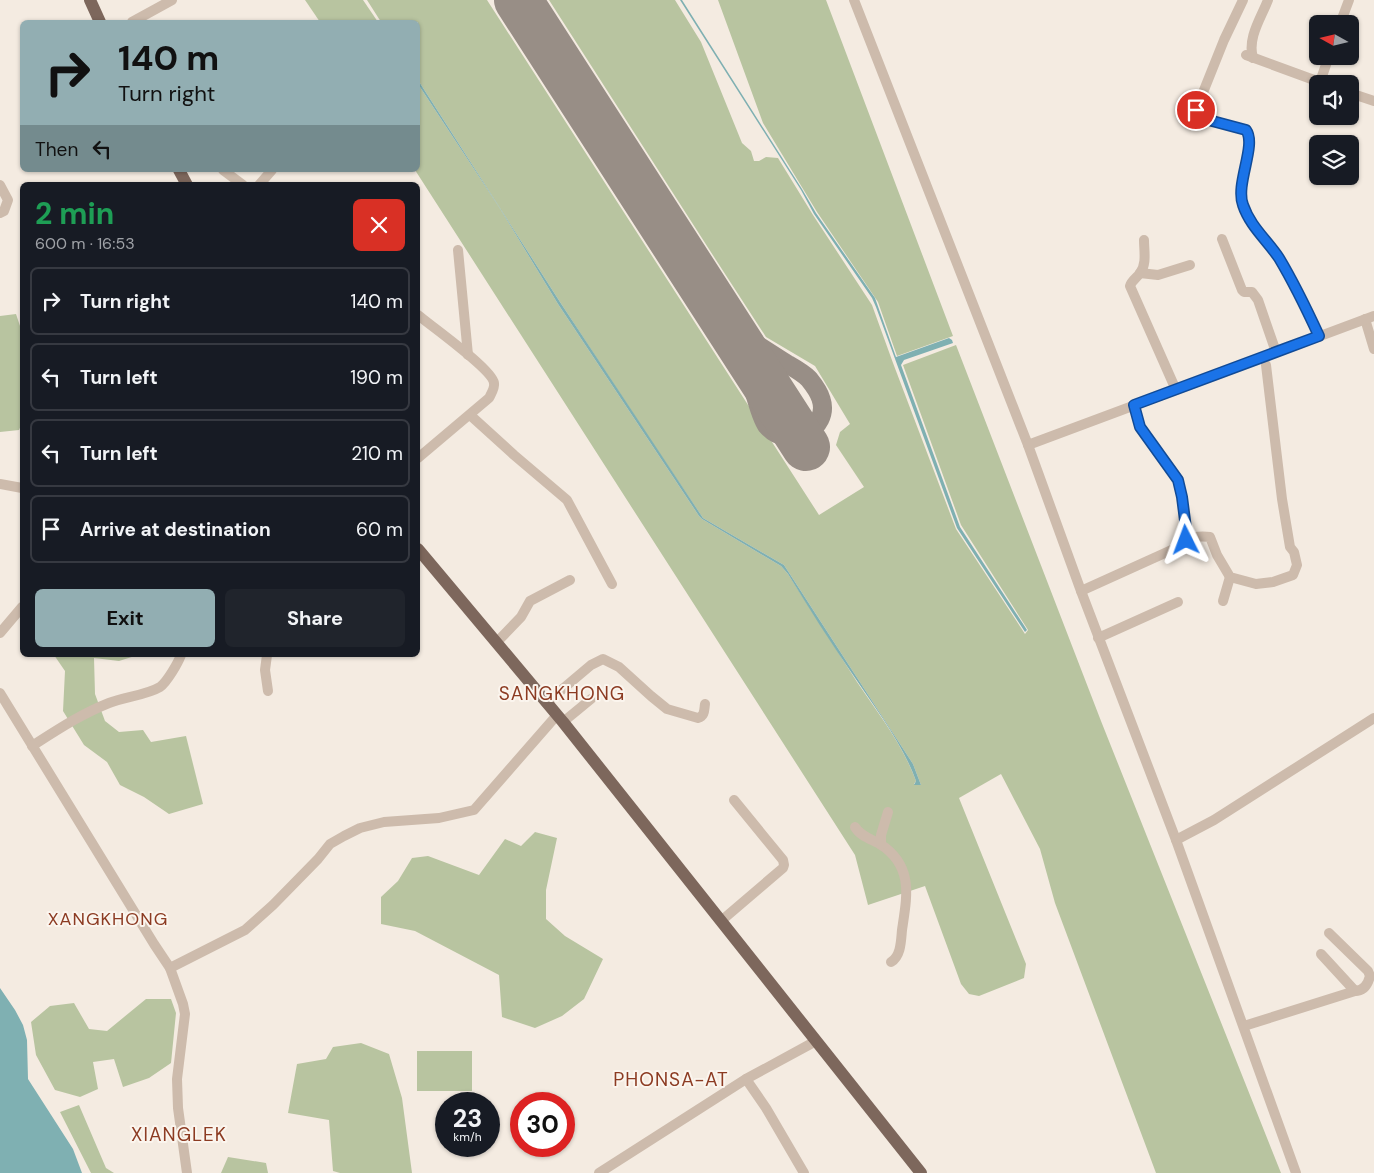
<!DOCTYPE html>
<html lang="en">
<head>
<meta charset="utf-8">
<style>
	:root { --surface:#171b24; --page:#20242c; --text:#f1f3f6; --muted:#9ea1a6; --line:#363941; --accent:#92aeb2 }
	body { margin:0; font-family:"DM Sans",sans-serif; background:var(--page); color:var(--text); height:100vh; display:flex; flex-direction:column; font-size:19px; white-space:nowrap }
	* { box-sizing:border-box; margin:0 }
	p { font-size:16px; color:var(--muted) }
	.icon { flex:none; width:28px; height:28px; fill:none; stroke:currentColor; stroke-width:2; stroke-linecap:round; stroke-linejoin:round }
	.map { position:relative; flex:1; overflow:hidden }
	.drawer { position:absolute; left:20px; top:182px; width:400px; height:475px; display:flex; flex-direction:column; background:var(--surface); border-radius:8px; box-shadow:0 1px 4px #0004 }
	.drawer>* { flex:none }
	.guide { position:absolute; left:20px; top:20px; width:400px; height:152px; border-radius:8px; box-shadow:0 1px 4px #0004; background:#92aeb2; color:#111; overflow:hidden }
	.needle { width:32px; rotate:278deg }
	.fabs { position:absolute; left:1309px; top:15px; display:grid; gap:10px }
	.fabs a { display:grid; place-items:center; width:50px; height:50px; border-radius:8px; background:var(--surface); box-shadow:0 1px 4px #0004; font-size:25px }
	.speed { position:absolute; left:435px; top:1092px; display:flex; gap:10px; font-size:25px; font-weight:700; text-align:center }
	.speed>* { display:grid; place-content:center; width:65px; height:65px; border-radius:50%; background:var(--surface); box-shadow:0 1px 4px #0004; line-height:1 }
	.speed small { font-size:12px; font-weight:400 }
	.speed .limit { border:8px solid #d22; background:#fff; color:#111 }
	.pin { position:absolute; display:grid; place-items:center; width:42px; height:42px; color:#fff; margin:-21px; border:2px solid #fff; border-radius:50%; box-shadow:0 1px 5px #0007 }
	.me { position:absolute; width:55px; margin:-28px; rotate:357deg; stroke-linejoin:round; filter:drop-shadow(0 0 4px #0008) }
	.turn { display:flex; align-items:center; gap:18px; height:105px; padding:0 15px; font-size:22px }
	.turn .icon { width:65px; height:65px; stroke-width:2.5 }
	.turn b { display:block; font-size:35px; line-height:42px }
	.then { display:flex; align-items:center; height:48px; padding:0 15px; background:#0003; gap:10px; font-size:19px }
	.round { display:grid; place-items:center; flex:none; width:52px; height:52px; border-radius:8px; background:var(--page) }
	.summary { display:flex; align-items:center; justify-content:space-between; height:85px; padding:0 15px }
	h1 { font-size:30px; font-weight:700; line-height:38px; color:#1e9e55 }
	.button { display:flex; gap:10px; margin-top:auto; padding:10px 15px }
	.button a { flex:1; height:58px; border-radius:8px; background:var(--accent); color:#111; font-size:20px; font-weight:700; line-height:58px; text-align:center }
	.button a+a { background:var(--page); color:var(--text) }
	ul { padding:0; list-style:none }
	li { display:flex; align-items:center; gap:15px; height:68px; margin:0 10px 8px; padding:0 5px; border:2px solid var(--line); border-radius:8px }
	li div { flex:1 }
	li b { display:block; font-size:19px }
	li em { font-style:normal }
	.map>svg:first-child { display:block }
</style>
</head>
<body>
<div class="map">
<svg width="1374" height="1173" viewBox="0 0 1374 1173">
	<rect width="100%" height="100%" fill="#f4ebe1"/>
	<!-- green -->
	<g fill="#b8c4a0">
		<polygon points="305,0 363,0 378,22 320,22"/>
		<path d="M367,0h120l332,515 45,-28 -28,-42 4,-13 10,-8 -35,-58 -49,-29 -50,-77 -167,-260h126l26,42 41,101 9,8 3,10h5l7,-4 12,1 35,57 59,90 21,58 63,166 69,105 3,-4 -67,-105 -58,-160 53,-20 145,376 180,452h-125l-101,-270 -15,-54 -39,-75 -42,24 67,166 -2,14 -45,18 -10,-2 -8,-10 -36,-98 -57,19 -13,-50 -440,-685h3v-86l81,123 59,97 141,212 3,3 79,47 7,8c23,36 46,72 69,108 21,31 46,63 59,99l-2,3 7,1 -8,-21 -129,-199 -81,-47 -49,-73 -94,-143 -142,-222v-58h-37z"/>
		<polygon points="718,0 826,0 953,336 897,356 878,302 817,212 763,123"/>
		<polygon points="16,314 22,332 22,423 19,430 0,432 0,316"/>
		<polygon points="54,655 138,655 119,661 94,658 95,694 105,721 119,732 143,730 151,742 186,736 203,804 169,814 144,797 120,785 107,762 84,745 63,711 65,671"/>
		<polygon points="535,832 557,838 546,890 546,919 565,936 603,959 584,999 562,1016 535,1028 502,1017 499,975 415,931 381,924 381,897 398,881 412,858 428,856 479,875 505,839 521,846"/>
		<polygon points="146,999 171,999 176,1013 171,1063 149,1078 123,1087 114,1059 93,1062 98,1089 80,1097 55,1090 36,1055 31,1022 50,1006 74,1003 89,1029 107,1031"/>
		<polygon points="361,1043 389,1054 402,1098 412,1173 340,1173 333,1171 329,1120 288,1113 297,1064 326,1059 333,1047"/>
		<rect x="417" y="1051" width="55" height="40"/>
		<polygon points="79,1105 106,1168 114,1173 91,1173 60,1112"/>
		<polygon points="228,1157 266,1163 268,1173 221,1173"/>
	</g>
	<!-- water -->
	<g fill="#7fb0b2">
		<polygon points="680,0 682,0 802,189 816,213 875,298 896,357 949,338 952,340 953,343 904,360 901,365 960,527 1027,630 1025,632 957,528 876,307 872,298 814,214 801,190"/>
		<path d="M418,80l142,222 143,216 81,47 129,199 8,21h-7l2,-4c-13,-37 -41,-73 -63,-106 -23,-33 -44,-67 -65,-101l-7,-8 -79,-47 -3,-3 -141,-212 -59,-97 -81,-123z"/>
		<polygon points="0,988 15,1010 23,1025 27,1040 28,1079 73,1149 82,1173 0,1173"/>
	</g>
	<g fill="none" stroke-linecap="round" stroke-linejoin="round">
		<!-- taxiway -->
		<path stroke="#988e86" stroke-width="19" d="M719,312l6,10 10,9c18,11 35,22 52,33 7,4 16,9 22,15 4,5 10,13 12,20 10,30 -33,52 -54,27 -8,-10 -20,-62 -23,-76"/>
		<!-- runway -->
		<polyline stroke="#988e86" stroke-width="48" points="518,0 806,447"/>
		<!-- minor -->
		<g stroke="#cdbbac" stroke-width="10">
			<polyline points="854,0 1028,445 1081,591 1176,840 1296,1173"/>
			<path d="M1243,0l-19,40 -28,70 2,5 3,3 45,12c11,15 -11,54 -3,75 7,21 24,35 36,53 15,25 28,52 40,79"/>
			<polyline points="132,22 172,0"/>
			<polyline points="1340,24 1349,0"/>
			<polyline points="1246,55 1325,84"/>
			<path d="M1253,58c-6,-20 8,-40 15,-58"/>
			<polyline points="1320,82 1329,56"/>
			<polyline points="1350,93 1374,101"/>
			<polyline points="223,170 243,185"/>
			<polyline points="0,185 8,200 4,211 0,213"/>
			<polyline points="259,185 272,170"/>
			<polyline points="1222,239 1242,290 1244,292 1252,292 1258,300 1276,352"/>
			<path d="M1144,240c0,11 3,24 -4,33 -3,5 -8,7 -10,13l46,104"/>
			<polyline points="458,250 468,355"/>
			<polyline points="1140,273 1158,275 1190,265"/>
			<path d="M418,315c13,11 74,54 76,68 1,5 -3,11 -5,15l-71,60"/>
			<polyline points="1365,319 1374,349"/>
			<polyline points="1134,405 1140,427 1178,479 1182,497 1187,536 1186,540"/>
			<polyline points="470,415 514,455 567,500 612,584"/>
			<polyline points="1028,445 1374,316"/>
			<polyline points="0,484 22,488"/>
			<path d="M1081,591l95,-43c5,-2 6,-5 10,-8 6,-4 18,-4 24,-3l7,18 13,22 26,7 17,-2 20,-7 4,-10 -3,-13 -4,-5 -8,-48 -16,-134"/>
			<polyline points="1223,601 1230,577"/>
			<polyline points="0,633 22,607"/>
			<polyline points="1098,638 1178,602"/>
			<polyline points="497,642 521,617 530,601 570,580"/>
			<polyline points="267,655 265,670 268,691"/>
			<polyline points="0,693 154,944 170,968 183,1004 185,1014 177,1079 178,1108 187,1173"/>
			<path d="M546,703l45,-38 12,-6 16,8 32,29 16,13 31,9c7,-2 6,-8 7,-14"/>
			<polyline points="563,722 591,699"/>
			<path d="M32,746c25,-16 49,-32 77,-43 15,-6 38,-8 51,-16 7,-5 18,-24 21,-32"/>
			<path d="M855,827c5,9 16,12 25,17 34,22 27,52 22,86 -1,11 -1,26 -11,32"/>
			<polyline points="1176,840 1214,820 1374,718"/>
			<polyline points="881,845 881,835 888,812"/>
			<polyline points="721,921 783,868 784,865 783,860 734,800"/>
			<polyline points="1321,954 1355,991"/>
			<polyline points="170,968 245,930 273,905 318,859 330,844 344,836 360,828 384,822 439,818 474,810 557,715"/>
			<path d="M1244,1026l111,-35c9,0 13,-7 15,-15l-2,-5 -39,-38"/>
			<polyline points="746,1079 766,1108 804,1173"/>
			<polyline points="599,1173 746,1079 816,1041"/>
		</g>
		<!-- major -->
		<g stroke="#7d675c" stroke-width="12">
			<polyline points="90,0 100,22"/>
			<polyline points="179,170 187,185"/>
			<polyline points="418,549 563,722 921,1173"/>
		</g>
	</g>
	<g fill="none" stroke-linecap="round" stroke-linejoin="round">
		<defs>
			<path id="route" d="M1186,540l1,-4 -5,-39 -4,-17 -38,-53 -6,-22 185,-69c-12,-26 -25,-53 -40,-78 -12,-18 -29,-32 -36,-53 -8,-21 14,-60 3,-75l-45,-12 -3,-3 -2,-5"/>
		</defs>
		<!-- route casing -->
		<use href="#route" stroke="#114b97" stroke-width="12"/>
		<!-- route -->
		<use href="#route" stroke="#1a73e8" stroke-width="9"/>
	</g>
	<g text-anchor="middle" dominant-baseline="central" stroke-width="4" stroke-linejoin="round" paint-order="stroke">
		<!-- neighbourhood labels -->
		<g font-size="18" letter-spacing="1" fill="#8c3b22" stroke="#fbf5ee">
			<text x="108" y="919">XANGKHONG</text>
		</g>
		<!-- quarter labels -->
		<g font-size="19" letter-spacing="1" fill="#8c3b22" stroke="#fbf5ee">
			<text x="562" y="693">SANGKHONG</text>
			<text x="671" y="1079">PHONSA-AT</text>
			<text x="179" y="1134">XIANGLEK</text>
		</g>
	</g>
</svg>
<div class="fabs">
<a><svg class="needle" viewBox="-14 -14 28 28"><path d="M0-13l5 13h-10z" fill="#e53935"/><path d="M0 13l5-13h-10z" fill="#9ea1a6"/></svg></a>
<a><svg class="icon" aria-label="sound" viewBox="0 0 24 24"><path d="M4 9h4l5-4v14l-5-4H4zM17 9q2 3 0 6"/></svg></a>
<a><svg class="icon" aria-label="layers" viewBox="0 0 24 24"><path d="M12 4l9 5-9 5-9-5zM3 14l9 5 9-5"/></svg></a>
</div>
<div class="speed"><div>23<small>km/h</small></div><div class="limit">30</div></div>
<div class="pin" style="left:1196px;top:110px;background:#d93025"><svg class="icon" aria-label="arrive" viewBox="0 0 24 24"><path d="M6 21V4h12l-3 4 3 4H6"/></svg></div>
<svg class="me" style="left:1186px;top:540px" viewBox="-20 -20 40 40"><path d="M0-17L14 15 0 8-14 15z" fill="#1a73e8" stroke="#fff" stroke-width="4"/></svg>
<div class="guide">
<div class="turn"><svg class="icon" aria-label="right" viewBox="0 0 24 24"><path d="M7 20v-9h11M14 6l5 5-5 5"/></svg><div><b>140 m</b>Turn right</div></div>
<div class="then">Then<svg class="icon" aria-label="left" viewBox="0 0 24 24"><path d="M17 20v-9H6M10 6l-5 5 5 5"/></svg></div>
</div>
<section class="drawer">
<div class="summary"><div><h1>2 min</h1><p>600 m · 16:53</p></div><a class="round" style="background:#d93025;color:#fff"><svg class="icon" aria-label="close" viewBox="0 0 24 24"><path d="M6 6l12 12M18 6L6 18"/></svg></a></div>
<ul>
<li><svg class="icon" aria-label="right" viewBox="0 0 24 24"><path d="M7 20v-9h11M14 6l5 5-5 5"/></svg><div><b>Turn right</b></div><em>140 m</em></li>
<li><svg class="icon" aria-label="left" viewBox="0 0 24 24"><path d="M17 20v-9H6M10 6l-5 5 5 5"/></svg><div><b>Turn left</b></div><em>190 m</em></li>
<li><svg class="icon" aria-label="left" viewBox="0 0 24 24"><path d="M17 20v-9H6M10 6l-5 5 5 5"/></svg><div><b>Turn left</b></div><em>210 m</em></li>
<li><svg class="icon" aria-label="arrive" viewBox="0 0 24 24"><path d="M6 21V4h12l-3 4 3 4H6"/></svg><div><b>Arrive at destination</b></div><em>60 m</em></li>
</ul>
<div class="button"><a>Exit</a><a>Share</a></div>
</section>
</div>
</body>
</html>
